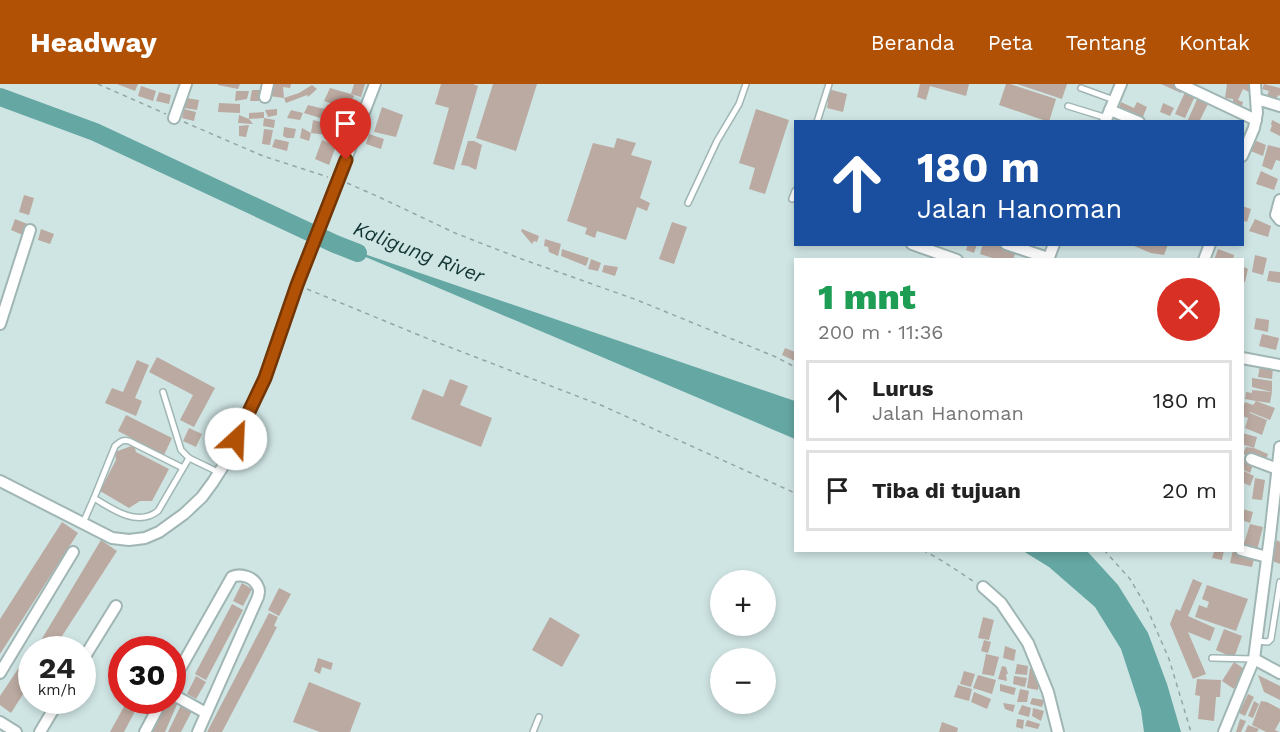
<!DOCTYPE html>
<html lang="id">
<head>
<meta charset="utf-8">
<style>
	:root { --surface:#fff; --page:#f2f2f2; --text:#222; --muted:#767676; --line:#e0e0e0; --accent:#b15106 }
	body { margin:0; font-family:"Work Sans",sans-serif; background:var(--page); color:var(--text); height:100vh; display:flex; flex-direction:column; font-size:22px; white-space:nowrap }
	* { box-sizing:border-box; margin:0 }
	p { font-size:20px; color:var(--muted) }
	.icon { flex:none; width:33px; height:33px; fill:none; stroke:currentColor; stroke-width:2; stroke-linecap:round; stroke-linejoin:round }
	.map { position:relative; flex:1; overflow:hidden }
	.panel { position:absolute; left:794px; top:174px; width:450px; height:294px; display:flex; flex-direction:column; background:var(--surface); border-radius:0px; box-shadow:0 3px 9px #0003 }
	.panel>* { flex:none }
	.hud { position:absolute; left:794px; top:36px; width:450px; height:126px; border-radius:0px; box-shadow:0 3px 9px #0003; background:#1a4fa0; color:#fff; overflow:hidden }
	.fabs { position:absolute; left:710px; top:486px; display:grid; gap:12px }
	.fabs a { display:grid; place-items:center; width:66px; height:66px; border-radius:50%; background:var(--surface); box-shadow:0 3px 9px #0003; font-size:30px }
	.speed { position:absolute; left:18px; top:552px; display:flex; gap:12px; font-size:30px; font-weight:700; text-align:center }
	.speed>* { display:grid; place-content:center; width:78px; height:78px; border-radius:50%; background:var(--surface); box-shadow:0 3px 9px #0003; line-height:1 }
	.speed small { font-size:15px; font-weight:400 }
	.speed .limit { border:9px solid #d22; background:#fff; color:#111 }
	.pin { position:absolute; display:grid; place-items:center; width:51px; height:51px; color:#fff; margin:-62px -26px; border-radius:50% 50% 50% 0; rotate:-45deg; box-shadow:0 0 6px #0007 }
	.pin .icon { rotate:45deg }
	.me { position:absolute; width:66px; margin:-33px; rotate:25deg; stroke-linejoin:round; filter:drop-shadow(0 0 4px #0008) }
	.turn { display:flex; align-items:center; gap:21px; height:126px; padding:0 24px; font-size:27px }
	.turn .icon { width:78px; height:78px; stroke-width:2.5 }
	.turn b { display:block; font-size:42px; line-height:51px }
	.round { display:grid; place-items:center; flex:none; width:63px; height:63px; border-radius:32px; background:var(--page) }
	.head { display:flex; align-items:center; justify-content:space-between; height:102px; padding:0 24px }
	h1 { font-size:36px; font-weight:800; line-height:45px; color:#1e9e55 }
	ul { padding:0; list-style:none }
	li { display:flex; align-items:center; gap:18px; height:81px; margin:0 12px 9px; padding:0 12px; border:3px solid var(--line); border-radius:0px }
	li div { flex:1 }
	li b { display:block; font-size:22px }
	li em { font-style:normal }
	header { display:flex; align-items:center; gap:36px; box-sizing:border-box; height:84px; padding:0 30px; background:var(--accent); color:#fff }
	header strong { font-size:28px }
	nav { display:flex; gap:33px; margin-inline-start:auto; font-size:21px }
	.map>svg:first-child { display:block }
</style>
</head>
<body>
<header>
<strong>Headway</strong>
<nav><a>Beranda</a><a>Peta</a><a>Tentang</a><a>Kontak</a></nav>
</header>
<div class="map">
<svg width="1280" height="648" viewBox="0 0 1280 648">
	<rect width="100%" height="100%" fill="#cfe5e4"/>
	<!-- water -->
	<g fill="#65a7a3">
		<polygon points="335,160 795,317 795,355"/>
		<polygon points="1023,467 1087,467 1118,501 1148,549 1167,600 1181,648 1144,648 1141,626 1121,565 1095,523 1049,483"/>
	</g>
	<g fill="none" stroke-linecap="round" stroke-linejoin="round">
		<!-- river -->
		<polyline stroke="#65a7a3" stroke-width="18" points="0,13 95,48 335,160 358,169"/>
	</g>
	<!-- building -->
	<g fill="#bbaaa1">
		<polygon points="117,0 138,0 135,7"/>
		<polygon points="218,0 240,0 238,5 218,1"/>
		<polygon points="275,0 291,0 290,4 283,3 284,14 299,9 312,1 317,5 308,13 307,11 286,19 284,14 269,12 270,2 274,2"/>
		<polygon points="354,0 365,0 361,13 351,10 354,12 348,25 324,17 330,4 351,10"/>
		<polygon points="441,0 473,0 478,2 454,86 433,80 449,24 435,20"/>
		<polygon points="493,0 537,0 516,67 476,54"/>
		<polygon points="920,0 969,0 966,12 930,2 926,16 917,13"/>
		<polygon points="1006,0 1010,0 1056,15 1049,38 999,21"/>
		<polygon points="1017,0 1067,0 1062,15"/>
		<polygon points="1161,0 1176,0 1183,4 1181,9"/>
		<polygon points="1227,0 1251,0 1249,8 1243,5 1238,16 1243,18 1241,26 1233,21 1233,15 1225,14"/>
		<polygon points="1264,0 1280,4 1280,12 1278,11 1275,20 1265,16 1269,7 1262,5"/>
		<polygon points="141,2 156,7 153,17 138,12"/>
		<polygon points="828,5 847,10 843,28 827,24 828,18 825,17"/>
		<polygon points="252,6 262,6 259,17 250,17"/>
		<polygon points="1186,6 1195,12 1185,34 1175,30"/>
		<polygon points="236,7 249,7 247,15 235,17"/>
		<polygon points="159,8 171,11 169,20 156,17"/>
		<polygon points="1198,13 1209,18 1199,38 1187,38"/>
		<polygon points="186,14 199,16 197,26 184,24"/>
		<polygon points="1121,18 1134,24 1137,18 1147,23 1142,35 1119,24"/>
		<polygon points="219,19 240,20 240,29 218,28"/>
		<polygon points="1163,19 1174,24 1170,32 1160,28"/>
		<polygon points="308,21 333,27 330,37 304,29"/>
		<polygon points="382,23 403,31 396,53 374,48"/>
		<polygon points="184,25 196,28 194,37 182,34"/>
		<polygon points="277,25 277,31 268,33 265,26"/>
		<polygon points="756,25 789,36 765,110 749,105 755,84 739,79"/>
		<polygon points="291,26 303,29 300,36 287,34"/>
		<polygon points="264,28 264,34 249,35 249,29"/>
		<polygon points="239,31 249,35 253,40 238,39"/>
		<polygon points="341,32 353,36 350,44 338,40"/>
		<polygon points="264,34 275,36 274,44 263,42"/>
		<polygon points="313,36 329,40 327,51 311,49"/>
		<polygon points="1272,36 1280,40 1280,52 1270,47 1272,41 1271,41"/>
		<polygon points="249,41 246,53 239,52 239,42"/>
		<polygon points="284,43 296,45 294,54 287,54 283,52"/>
		<polygon points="302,44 311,49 309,57 300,54"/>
		<polygon points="264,45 273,46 270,61 262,60"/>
		<polygon points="369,50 384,55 381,65 366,60"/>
		<polygon points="617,54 636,59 631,71 652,77 640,114 650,119 647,127 637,123 626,156 597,147 595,154 585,150 587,144 567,137 593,59 614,64"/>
		<polygon points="275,55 289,58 287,67 272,63"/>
		<polygon points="1252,55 1266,61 1263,72 1248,66"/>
		<polygon points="322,56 336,62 329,81 315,75"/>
		<polygon points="468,57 474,57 482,61 476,86 468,82 461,81"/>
		<polygon points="1268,61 1280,64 1280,77 1276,76 1272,86 1262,82"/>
		<polygon points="1261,87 1278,95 1274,106 1256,100"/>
		<polygon points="24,111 34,114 29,131 19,128"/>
		<polygon points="1242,122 1251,125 1247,138 1242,136"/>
		<polygon points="15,135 30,141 25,152 11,146"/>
		<polygon points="1255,135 1271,142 1268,153 1249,147"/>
		<polygon points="672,138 687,143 674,180 659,175"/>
		<polygon points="41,145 54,150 50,160 38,156"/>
		<polygon points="522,145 539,152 537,158 534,157 532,160 521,147"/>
		<polygon points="545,155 561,160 558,172 549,168 548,163 544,162"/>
		<polygon points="968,160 977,160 974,169 966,166"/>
		<polygon points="983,160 994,160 1016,167 1013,176 999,176 980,170"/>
		<polygon points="1135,160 1168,160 1164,171 1151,169 1134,162"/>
		<polygon points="562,165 589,174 586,182 561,172"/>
		<polygon points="1218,165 1234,171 1233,176 1214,176"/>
		<polygon points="1255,171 1267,174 1263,191 1252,188"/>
		<polygon points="591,175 601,179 598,187 588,185"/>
		<polygon points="604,181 618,183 615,192 602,188"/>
		<polygon points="1242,182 1248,185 1245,198 1242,198"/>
		<polygon points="1269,187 1280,188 1280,199 1267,197"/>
		<polygon points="1256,234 1269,236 1268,248 1254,245"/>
		<polygon points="1262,250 1279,254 1276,266 1259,262"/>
		<polygon points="785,264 795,268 795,277 782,271"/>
		<polygon points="157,273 215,304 194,343 180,336 193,311 149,288"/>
		<polygon points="137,276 149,281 135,314 142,317 136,332 105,319 112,304 123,308"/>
		<polygon points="1260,282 1273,284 1272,295 1258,293"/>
		<polygon points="1252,294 1272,297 1272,308 1252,303"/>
		<polygon points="450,295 468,302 460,321 492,334 481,363 411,335 423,305 443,313"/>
		<polygon points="1252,306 1272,308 1270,319 1256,317 1275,324 1270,336 1250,328 1250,329 1267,336 1262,351 1245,344 1248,334 1242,332 1242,326 1245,318 1253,321 1256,317 1245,315 1246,308 1252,309"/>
		<polygon points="126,331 172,354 164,371 118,347"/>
		<polygon points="189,344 202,350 196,363 183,357"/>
		<polygon points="1242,349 1257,353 1254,364 1242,360"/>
		<polygon points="134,361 136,368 169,385 152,417 140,417 129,424 100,407 116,376 115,368"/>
		<polygon points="1246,363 1254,364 1268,370 1265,378 1243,370"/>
		<polygon points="1242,373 1254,378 1250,389 1242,385"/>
		<polygon points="1242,386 1254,392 1250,402 1242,398"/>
		<polygon points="1255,394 1265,396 1262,416 1252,415"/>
		<polygon points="1242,425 1253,428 1250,439 1242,436"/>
		<polygon points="62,438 78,449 0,570 0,535"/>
		<polygon points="1250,440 1263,443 1256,470 1242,466"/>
		<polygon points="101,456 117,467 53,566 41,566 37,563"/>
		<polygon points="1277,456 1280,458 1280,480 1270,476"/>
		<polygon points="1209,466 1224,466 1222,476 1212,474 1214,468"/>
		<polygon points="1233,466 1255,471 1252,483 1230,479"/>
		<polygon points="1193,495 1202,499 1188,532 1215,544 1210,557 1188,548 1206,590 1193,595 1170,540 1176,525 1180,527"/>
		<polygon points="242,499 252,505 243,522 233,517"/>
		<polygon points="1207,501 1248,515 1236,547 1195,533 1199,521 1207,524 1209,518 1202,515"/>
		<polygon points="279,504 291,510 279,532 268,526"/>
		<polygon points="232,520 243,526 206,596 195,590"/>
		<polygon points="269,529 278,533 274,542 277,543 261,574 222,648 207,648"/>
		<polygon points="550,533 580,551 562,583 532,566"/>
		<polygon points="983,533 994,536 989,556 978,554"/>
		<polygon points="1224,545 1242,552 1234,574 1216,566"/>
		<polygon points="984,556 991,558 988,569 981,567"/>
		<polygon points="1005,562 1016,566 1014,577 1003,574"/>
		<polygon points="986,570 999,573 994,592 982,590"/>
		<polygon points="318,574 333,579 331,586 322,583 320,590 314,587"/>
		<polygon points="1234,578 1246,586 1234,605 1222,597"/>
		<polygon points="1017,580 1028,582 1027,591 1015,590"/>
		<polygon points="20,582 32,594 32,596 11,629 0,621 0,612"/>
		<polygon points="1002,582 1006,583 1008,590 1006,590 1007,597 998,595"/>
		<polygon points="1030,584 1036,585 1035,594 1039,596 1038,606 1027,604"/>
		<polygon points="964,587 975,590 971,603 960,600"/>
		<polygon points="978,591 996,596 992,610 973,604"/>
		<polygon points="1258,591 1280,602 1280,616 1264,608"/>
		<polygon points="196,592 206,598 196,615 187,610"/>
		<polygon points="1014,592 1027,594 1025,603 1013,600"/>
		<polygon points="1197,595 1221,596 1220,613 1216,613 1214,637 1198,635 1200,612 1195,611"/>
		<polygon points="309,598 361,619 350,648 320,648 293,638"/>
		<polygon points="1000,600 1016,604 1014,611 1000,607"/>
		<polygon points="958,601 972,605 969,617 954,613"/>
		<polygon points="1020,605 1029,607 1027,618 1017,618"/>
		<polygon points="974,608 991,615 987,625 971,618"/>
		<polygon points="1248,610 1254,613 1245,632 1239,629"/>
		<polygon points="1032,614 1044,616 1042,623 1030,620"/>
		<polygon points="164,616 174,616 178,618 165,648 150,648"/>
		<polygon points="1254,617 1259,620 1253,634 1248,632"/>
		<polygon points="1261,617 1267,618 1280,625 1280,637 1275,646 1279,648 1266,648 1252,641"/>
		<polygon points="126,619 136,625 133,631 124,648 110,648"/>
		<polygon points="182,619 193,625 181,648 168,648"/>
		<polygon points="1003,619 1015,621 1013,628 1005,625"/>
		<polygon points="1022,621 1031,624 1029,633 1018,630"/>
		<polygon points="1033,624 1044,627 1041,637 1032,632"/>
		<polygon points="1017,635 1024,636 1023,645 1016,643"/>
		<polygon points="1240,635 1246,637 1241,648 1236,648"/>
		<polygon points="1027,636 1040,640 1038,645 1025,642"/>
		<polygon points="942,638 958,644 957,648 939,648"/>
		<polygon points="1248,641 1259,645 1257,648 1245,648"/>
	</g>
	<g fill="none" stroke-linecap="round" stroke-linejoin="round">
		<defs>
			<g id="lane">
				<polyline points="1081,4 1114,16"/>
				<polyline points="1068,22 1107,34"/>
				<polyline points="817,38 829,0"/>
				<polyline points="792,115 795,107"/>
				<polyline points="688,119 717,57 739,20 746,0"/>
				<polyline points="163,308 181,366 189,374 220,389"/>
				<path d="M183,384l-54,-27c-6,-2 -9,1 -14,5l-21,52c19,12 44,29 64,13l31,-53"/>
				<polyline points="83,439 94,414"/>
				<polyline points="1256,557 1268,558 1271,555 1280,498"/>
				<polyline points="1212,574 1254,575"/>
				<polyline points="533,648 539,633"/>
			</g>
			<g id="street">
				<polyline points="1180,0 1256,36"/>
				<polyline points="265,13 268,0"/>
				<polyline points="1257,15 1280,22"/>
				<polyline points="1110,26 1139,38"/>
				<polyline points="174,34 186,0"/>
				<polyline points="1105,38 1121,0"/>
				<polyline points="1242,72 1254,44 1257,29 1255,0"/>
				<polyline points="1280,116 1276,131 1280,136"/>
				<polyline points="912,160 957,176"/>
				<polyline points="1006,160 1048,174"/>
				<polyline points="1048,176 1054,160"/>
				<polyline points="1204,176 1210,160"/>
				<polyline points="0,240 30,146"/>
				<polyline points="1242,274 1280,281"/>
				<polyline points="1251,375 1280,386"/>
				<polyline points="0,397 112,454 129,456 145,454 159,448 184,430 202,413 213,398 227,376 265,294 297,201 375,0"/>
				<polyline points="1241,466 1267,473"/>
				<polyline points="983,503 1001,519 1028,559 1048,608 1058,648"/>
				<polyline points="1254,575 1280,589"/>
				<polyline points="82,577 116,522"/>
				<polyline points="0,589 73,468"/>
				<path d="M172,599l60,-106c9,-4 22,0 26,10 2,3 1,6 0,10l-60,135"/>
				<polyline points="172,610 206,629"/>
				<polyline points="0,638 16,648"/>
				<polyline points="40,648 59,616"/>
				<polyline points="145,648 162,616"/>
				<polyline points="1224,648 1254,575 1270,452 1280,363"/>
			</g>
		</defs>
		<!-- lane casing -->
		<use href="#lane" stroke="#a0b6b4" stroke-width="8"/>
		<!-- street casing -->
		<use href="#street" stroke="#a0b6b4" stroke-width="14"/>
		<!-- path -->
		<g stroke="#94a5a4" stroke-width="1.5" stroke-dasharray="4.5 4.5" stroke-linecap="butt">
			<polyline points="98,0 166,30"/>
			<polyline points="184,38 263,72 328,93"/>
			<polyline points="347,99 379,113 455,149 519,174 637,216 776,273 795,283"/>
			<polyline points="307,205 431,256 603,322 795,409"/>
			<polyline points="923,466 944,478 973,497"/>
			<polyline points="1104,466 1130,495 1146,522 1169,575 1191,648"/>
		</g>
		<!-- lane -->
		<use href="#lane" stroke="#fff" stroke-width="5"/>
		<!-- street -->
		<use href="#street" stroke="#fff" stroke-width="10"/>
	</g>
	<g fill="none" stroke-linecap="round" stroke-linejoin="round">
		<defs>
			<polyline id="route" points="236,355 265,294 297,201 346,76"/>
		</defs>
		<!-- route casing -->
		<use href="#route" stroke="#733504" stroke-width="15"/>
		<!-- route -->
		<use href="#route" stroke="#b15106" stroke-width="10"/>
	</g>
	<g text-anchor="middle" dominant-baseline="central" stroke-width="4.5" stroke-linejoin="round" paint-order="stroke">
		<!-- water labels -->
		<g font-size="20" font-style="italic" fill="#123433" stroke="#cfe5e4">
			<text transform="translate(419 168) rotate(21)">Kaligung River</text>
		</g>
	</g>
</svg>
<div class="fabs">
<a>+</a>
<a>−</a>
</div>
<div class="speed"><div>24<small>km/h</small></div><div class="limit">30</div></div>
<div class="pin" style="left:346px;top:76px;background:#d93025"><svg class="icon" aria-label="arrive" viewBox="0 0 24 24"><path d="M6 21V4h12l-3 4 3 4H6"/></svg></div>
<svg class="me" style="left:236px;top:355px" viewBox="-20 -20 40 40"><circle r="19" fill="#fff"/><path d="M0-13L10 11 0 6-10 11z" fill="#b15106"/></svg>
<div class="hud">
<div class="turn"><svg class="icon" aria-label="ahead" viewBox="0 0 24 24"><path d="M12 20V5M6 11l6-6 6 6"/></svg><div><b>180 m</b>Jalan Hanoman</div></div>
</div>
<section class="panel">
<div class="head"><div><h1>1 mnt</h1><p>200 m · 11:36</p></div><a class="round" style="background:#d93025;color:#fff"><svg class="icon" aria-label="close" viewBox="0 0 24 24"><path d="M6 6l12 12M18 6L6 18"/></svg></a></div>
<ul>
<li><svg class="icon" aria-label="ahead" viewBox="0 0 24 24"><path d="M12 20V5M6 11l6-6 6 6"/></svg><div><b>Lurus</b><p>Jalan Hanoman</p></div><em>180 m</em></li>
<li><svg class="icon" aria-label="arrive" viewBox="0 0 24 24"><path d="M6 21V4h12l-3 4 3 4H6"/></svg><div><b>Tiba di tujuan</b></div><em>20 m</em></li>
</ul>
</section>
</div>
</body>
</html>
